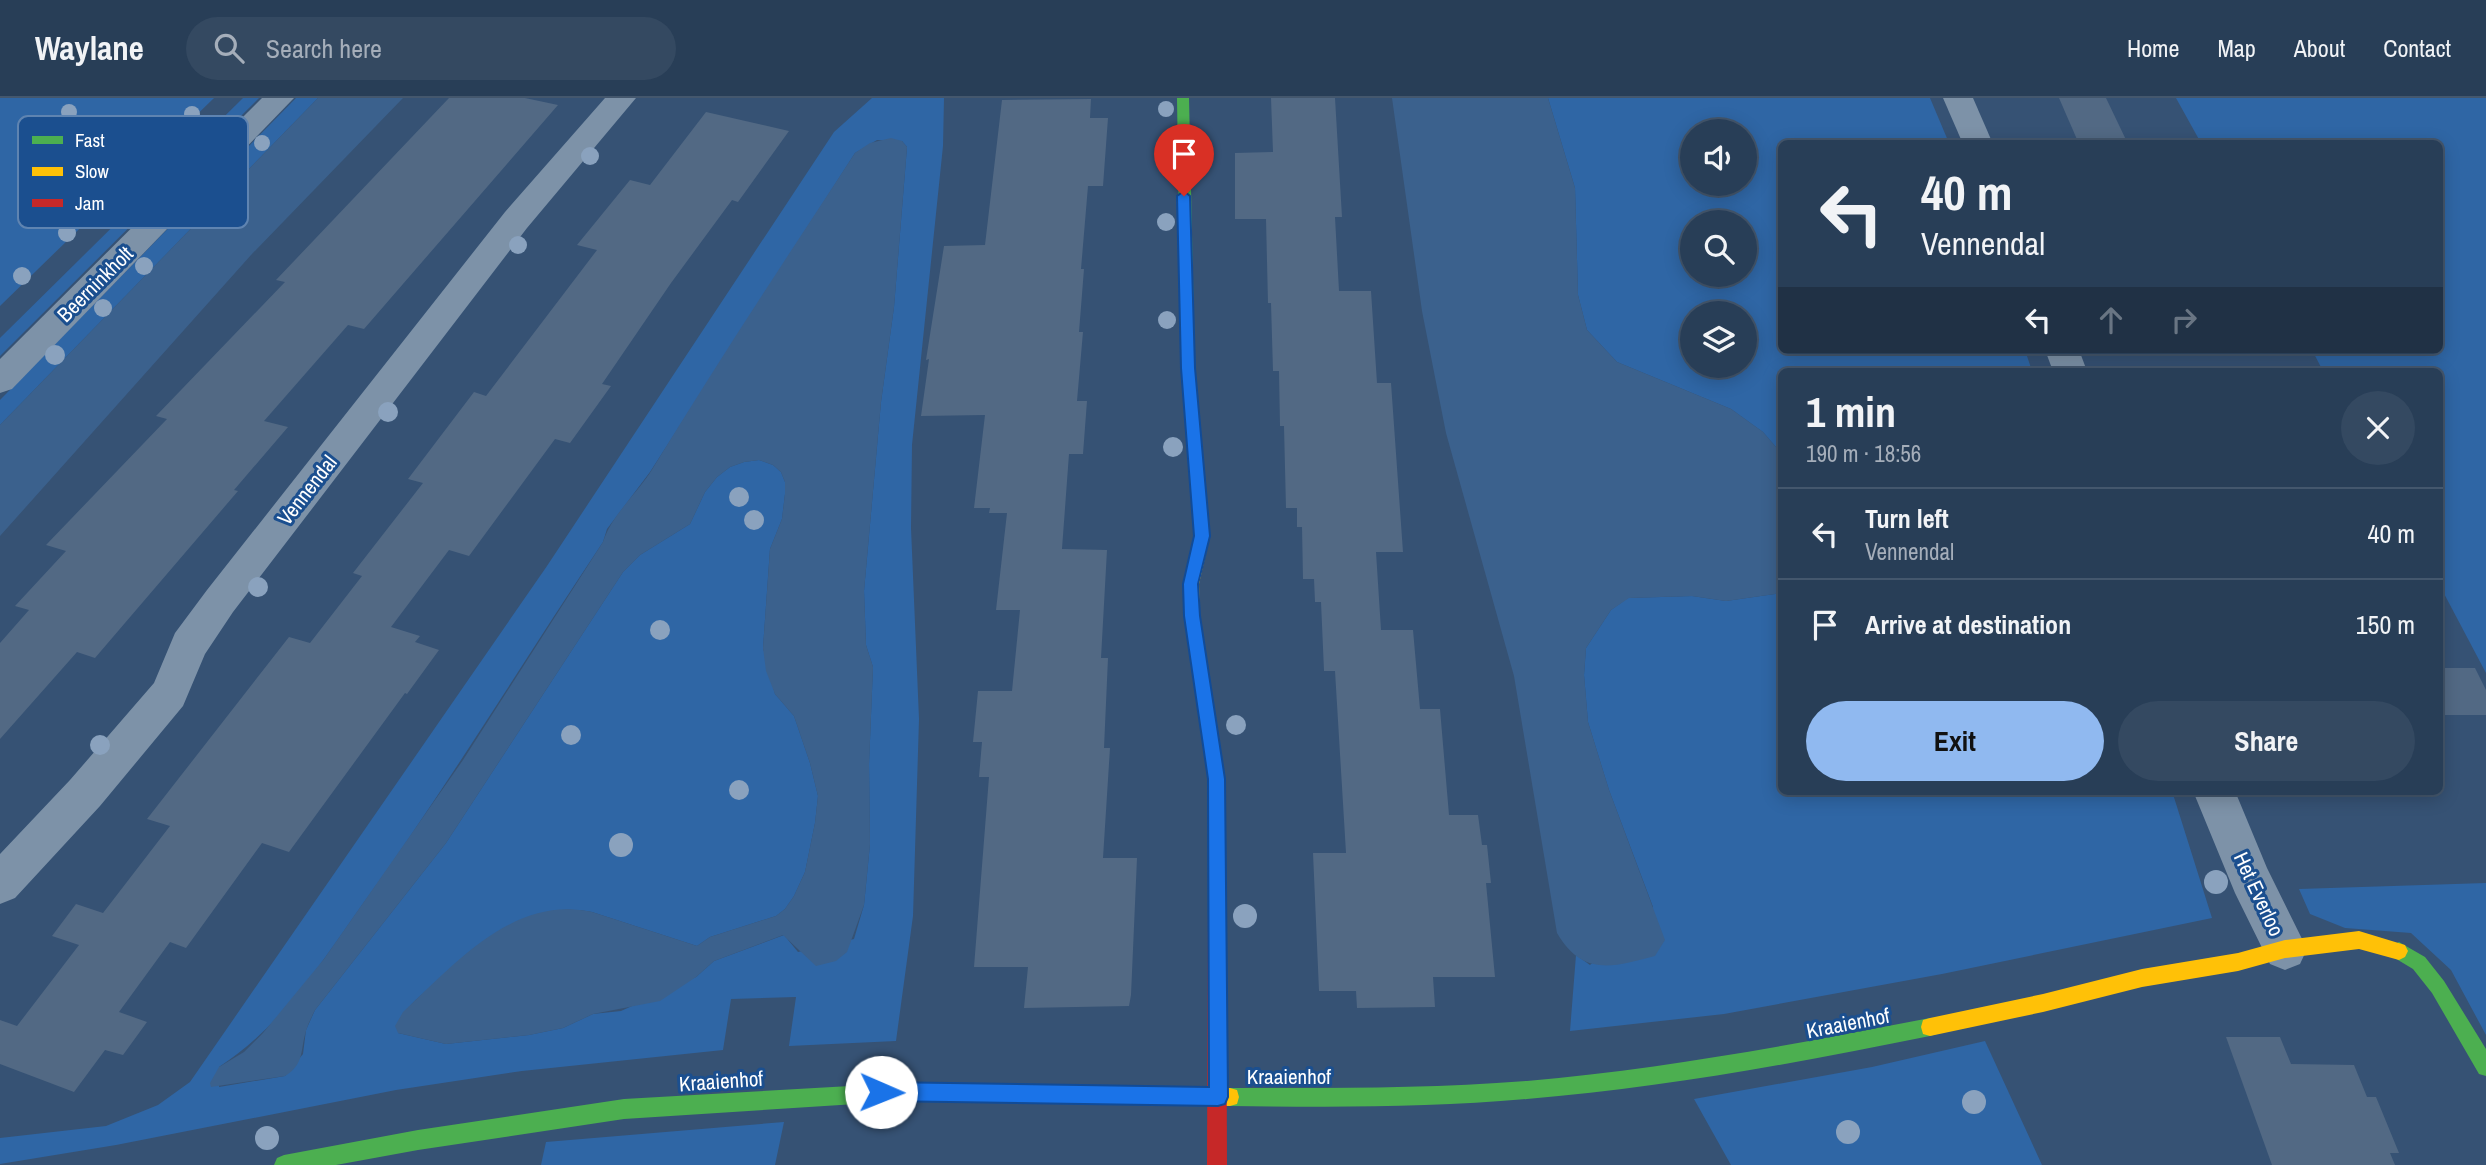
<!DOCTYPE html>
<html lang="en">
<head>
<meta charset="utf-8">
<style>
	:root { --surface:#283e57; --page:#344961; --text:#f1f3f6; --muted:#a5aeba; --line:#44576d; --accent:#90b9f0 }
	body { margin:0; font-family:"Archivo Narrow",sans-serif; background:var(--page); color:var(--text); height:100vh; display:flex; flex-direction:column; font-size:26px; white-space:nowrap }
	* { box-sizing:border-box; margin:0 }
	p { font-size:23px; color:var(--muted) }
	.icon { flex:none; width:38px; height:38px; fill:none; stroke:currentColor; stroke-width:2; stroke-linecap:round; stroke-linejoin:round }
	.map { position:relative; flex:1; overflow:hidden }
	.drawer { position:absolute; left:1778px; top:270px; width:665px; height:427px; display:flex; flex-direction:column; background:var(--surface); border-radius:10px; box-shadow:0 4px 18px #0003,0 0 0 2px var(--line) }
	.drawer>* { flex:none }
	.top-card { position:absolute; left:1778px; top:42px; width:665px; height:214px; border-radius:10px; box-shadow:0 4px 18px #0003,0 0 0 2px var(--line); background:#283e57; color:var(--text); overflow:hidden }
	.fabs { position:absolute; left:1680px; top:21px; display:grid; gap:14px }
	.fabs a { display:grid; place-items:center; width:77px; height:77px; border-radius:50%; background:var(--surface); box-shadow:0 4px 18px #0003,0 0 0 2px var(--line); font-size:35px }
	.pin { position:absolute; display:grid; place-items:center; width:60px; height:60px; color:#fff; margin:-72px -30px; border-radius:50% 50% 50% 0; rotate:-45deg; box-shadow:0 0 7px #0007 }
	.pin .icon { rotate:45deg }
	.me { position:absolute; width:77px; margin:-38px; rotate:91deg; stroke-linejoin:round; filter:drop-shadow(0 0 5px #0008) }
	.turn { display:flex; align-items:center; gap:24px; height:147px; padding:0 28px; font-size:32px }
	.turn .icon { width:91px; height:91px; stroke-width:2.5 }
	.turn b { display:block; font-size:49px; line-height:60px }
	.lanes { display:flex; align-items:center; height:66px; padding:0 28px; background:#0003; justify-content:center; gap:35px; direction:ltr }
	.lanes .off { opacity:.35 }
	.round { display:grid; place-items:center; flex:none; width:74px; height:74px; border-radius:37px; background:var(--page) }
	.headline { display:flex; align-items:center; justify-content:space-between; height:119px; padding:0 28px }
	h1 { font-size:42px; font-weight:700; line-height:52px }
	.cta { display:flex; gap:14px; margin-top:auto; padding:14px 28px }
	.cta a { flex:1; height:80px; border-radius:42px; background:var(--accent); color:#111; font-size:28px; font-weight:700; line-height:80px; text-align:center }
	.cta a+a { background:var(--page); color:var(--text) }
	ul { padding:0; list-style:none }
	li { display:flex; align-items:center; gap:21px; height:91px; padding:0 28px; border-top:2px solid var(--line) }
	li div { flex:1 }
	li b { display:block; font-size:26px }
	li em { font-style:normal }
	header { display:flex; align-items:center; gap:42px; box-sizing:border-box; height:98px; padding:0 35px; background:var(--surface); border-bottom:2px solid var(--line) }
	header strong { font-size:33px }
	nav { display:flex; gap:38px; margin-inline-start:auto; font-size:24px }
	.search { width:490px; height:63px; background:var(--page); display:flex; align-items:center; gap:18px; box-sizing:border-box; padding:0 24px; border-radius:38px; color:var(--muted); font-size:26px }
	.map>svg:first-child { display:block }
</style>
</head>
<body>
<header>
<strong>Waylane</strong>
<div class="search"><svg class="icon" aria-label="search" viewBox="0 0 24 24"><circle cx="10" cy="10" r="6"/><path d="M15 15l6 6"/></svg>Search here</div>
<nav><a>Home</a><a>Map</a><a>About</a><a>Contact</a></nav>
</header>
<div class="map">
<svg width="2486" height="1067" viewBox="0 0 2486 1067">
	<rect width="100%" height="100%" fill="#365274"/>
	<!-- green -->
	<g fill="#2f66a5" fill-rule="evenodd">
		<polygon points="0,0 214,0 0,208"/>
		<polygon points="243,0 259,0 0,258 0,240"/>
		<polygon points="296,0 318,0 0,327 0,302"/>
		<path d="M872,0h72l-1,48 -31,299 -1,83 8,191 -6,197 -17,125 -107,5 7,-49 -65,2 -8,51 -201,21 -126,19 -280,55 -116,19v-26l106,-12 52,-21 32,-23 357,-516 287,-434zM877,42l25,1 5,6 -13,160 -13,95 -17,189 2,54 7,22 -4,97 1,80 -6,61 -10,34 -56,13 -14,-17 -70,26 -18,16 -75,34 -28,3 -30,14 -34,7 -83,9 -48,-11c7,-29 17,-31 38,-51 42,-40 93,-83 156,-70l105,34 13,-9 66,-21 9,-7 9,-13 11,-24 10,-49 3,-27 -8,-33 -16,-47 -19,-22 -12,-46 7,-99 12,-30 3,-25v-12l-4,-10 -8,-7 -14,-5 -15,2 -14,5 -13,10 -12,15 -15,32 -50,31 -17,17 -177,271 -131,167 -9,20 -3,24 -18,22 -66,11v-20c61,-39 102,-104 143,-162 85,-118 160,-242 241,-363l4,-13 43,-57 205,-319z"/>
		<path d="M1548,0h382l19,45 -167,1v206h243l7,21h-250l-1,82 -18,-21 -32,-23 -114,-47 -30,-32 -9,-35 -3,-107zM1692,33h53v53h-53zM1692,124h53v53h-53zM1692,215h53v53h-53z"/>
		<polygon points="2176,0 2486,0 2486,575 2440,488 2440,273 2323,273 2312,252 2440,252 2440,46 2201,45"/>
		<polygon points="1781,495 1782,693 2172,693 2212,820 1942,876 1724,916 1570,933 1576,857 1590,867 1653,809 1609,692 1588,624 1584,577 1586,550 1611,512 1628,500 1692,498 1726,503"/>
		<polygon points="2486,785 2486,937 2451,872 2411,835 2345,830 2310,816 2299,791"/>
		<polygon points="1985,943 2042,1067 1731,1067 1694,1001 1872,969"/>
		<polygon points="784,1024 775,1067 541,1067 546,1044"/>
	</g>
	<!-- water -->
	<g fill="#3b618d">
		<polygon points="318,0 403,0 251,157 0,438 0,327"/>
		<path d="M1392,0h156l27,90 3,107 9,35 30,32 114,47 32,23 18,21v140l-55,8 -34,-5 -63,2 -18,12 -25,38 -2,27 4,47 21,68 56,150 -10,16c-42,11 -72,21 -98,-23l-43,-257 -68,-243 -24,-122z"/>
		<path d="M891,40l11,3 5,6 -13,160 -13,95 -17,189 2,54 7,22 -4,97 1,80 -6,61 -17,47 -11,9 -20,5 -33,-31 -69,26 -18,16 -36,24 -67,13 -30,14 -34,7 -83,9 -48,-11 -3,-7 8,-14c52,-48 110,-117 189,-100l105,34 13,-9 66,-21 9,-7 9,-13 11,-24 10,-49 3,-27 -8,-33 -16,-47 -19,-22 -9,-23 -3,-23 7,-99 12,-30 3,-25v-12l-4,-10 -8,-7 -14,-5 -15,2 -14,5 -13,10 -12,15 -15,32 -50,31 -17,17 -177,271 -131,167c-3,6 -7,14 -9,21 -6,19 -1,33 -21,45l-74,11 -1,-4 9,-16 25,-15 19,-19 61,-74 139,-199 140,-218c9,-28 35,-49 50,-74 65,-107 134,-211 202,-315l15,-10z"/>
	</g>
	<!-- building -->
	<g fill="#526984">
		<polygon points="449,0 525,0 558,7 364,231 348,227 264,323 288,329 234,392 238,393 95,560 77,554 0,641 0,545 29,512 15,508 66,453 46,447 167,321 156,318 285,184 276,182"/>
		<polygon points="1271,0 1335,0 1342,119 1335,119 1339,193 1371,193 1377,285 1391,285 1403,454 1376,454 1381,532 1413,532 1420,611 1440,611 1449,717 1478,717 1482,747 1487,747 1491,785 1486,785 1495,879 1433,879 1435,909 1357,910 1356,893 1319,893 1313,755 1346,755 1335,573 1324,573 1321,504 1315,504 1314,481 1303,481 1302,429 1297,429 1297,410 1286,410 1284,328 1280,328 1279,273 1273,273 1271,205 1268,205 1266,121 1235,121 1235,55 1273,54"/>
		<polygon points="2059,0 2106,0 2128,46 2079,46"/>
		<polygon points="1091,1 1090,20 1108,20 1103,88 1088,88 1081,171 1084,171 1079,234 1083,234 1077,303 1087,303 1083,356 1069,356 1062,451 1107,452 1101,560 1108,560 1104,650 1110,650 1103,760 1137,760 1131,897 1129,908 1024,910 1028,869 974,869 989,679 979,679 982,644 973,644 978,593 1012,593 1020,512 996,512 1007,415 989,415 990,410 974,410 985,317 921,318 929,261 926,262 944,148 985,147 1002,2"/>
		<polygon points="706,14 789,33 738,104 732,102 671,185 602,286 611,288 570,345 555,341 469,458 449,452 391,529 420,538 415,544 439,552 407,596 405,595 289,754 262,745 186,850 170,844 119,914 147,924 123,957 105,952 74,994 0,966 0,922 17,928 79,847 52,838 76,806 103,815 170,728 147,721 289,539 310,545 362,478 353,475 423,385 408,381 474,294 486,298 597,152 577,147 630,82 650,87"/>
		<polygon points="2440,570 2475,570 2486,592 2486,617 2440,617"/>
		<polygon points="2226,939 2280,939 2291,966 2354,967 2367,999 2376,999 2399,1055 2390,1055 2395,1067 2272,1067"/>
	</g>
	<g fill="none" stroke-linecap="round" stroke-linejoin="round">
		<!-- street -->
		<g fill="#7d92a8" fill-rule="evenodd">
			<polygon points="262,0 294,0 12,291 0,295 0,261"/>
			<polygon points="605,0 636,0 527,130 233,514 205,556 183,608 100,708 15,800 0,806 0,756 70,682 154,585 175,535 207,492 505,114"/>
			<polygon points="1943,0 1973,0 1993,46 1963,46"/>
			<polygon points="2045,252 2079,252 2087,273 2053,273"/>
			<polygon points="2193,693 2235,693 2267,770 2307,851 2300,866 2285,872 2270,866 2235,795"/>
		</g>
		<!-- fast -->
		<g fill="#4caf50" fill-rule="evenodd">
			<polygon points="1177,0 1189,0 1195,270 1208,422 1201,428 1194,422 1181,270"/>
			<polygon points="2399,844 2425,859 2444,883 2486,951 2486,978 2479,976 2432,895 2413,871 2393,859 2390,853 2393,847"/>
			<path d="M1930,920l7,2 2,7 -2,7 -7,2c-133,27 -268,52 -403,63 -99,9 -198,8 -297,7l-7,-2 -2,-7 2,-7 7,-2c99,0 198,1 297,-7 135,-12 270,-37 403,-63z"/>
			<polygon points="903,985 910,987 912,994 910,1001 903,1003 624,1021 418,1052 336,1067 274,1067 277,1060 284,1057 418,1032 624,1001"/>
		</g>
		<!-- slow -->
		<g fill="#ffc107" fill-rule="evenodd">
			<polygon points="1201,416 1208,422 1210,438 1199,486 1200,518 1225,681 1226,810 1223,816 1217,818 1211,816 1208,810 1209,681 1184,518 1183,486 1194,438 1194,422"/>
			<polygon points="2359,833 2405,847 2408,853 2405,859 2399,862 2359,851 2285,860 2238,873 2142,889 2043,914 1930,938 1923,936 1921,929 1923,922 1930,920 2043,896 2142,871 2238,855 2285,842"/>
			<polygon points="903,985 1230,990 1237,992 1239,999 1237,1006 1230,1008 903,1003 896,1001 894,994 896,987"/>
		</g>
		<!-- jam -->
		<polygon fill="#c62828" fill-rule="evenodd" points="1217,802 1223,804 1226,810 1227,1067 1207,1067 1208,810 1211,804"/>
	</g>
	<!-- trees -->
	<g fill="#8aa2be">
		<circle cx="1166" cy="11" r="8"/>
		<circle cx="69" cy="14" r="8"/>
		<circle cx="192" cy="16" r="8"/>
		<circle cx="262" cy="45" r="8"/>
		<circle cx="590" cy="58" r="9"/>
		<circle cx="188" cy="122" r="9"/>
		<circle cx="1166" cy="124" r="9"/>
		<circle cx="67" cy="135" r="9"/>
		<circle cx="518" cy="147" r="9"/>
		<circle cx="144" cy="168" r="9"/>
		<circle cx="22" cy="178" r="9"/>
		<circle cx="103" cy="210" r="9"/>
		<circle cx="1167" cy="222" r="9"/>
		<circle cx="55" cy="257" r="10"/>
		<circle cx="388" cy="314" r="10"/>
		<circle cx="1173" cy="349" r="10"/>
		<circle cx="739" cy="399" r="10"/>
		<circle cx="754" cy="422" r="10"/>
		<circle cx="258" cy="489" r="10"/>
		<circle cx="660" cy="532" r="10"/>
		<circle cx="1236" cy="627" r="10"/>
		<circle cx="571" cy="637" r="10"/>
		<circle cx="100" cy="647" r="10"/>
		<circle cx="739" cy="692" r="10"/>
		<circle cx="621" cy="747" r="12"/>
		<circle cx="2216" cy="784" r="12"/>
		<circle cx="1245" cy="818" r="12"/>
		<circle cx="1974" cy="1004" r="12"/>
		<circle cx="1848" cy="1034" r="12"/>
		<circle cx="267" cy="1040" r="12"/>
	</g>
	<!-- route -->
	<polygon fill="#1a73e8" stroke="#114b97" stroke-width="2" points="1184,93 1190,98 1195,270 1210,438 1198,486 1200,518 1225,681 1228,999 1225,1006 1218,1008 881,1003 874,1000 871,994 874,987 881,984 1209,989 1208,681 1184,518 1183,486 1194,438 1181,270 1177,98"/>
	<g text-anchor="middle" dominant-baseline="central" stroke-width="6" stroke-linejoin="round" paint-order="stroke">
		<!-- street labels -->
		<g font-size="21" fill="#fff" stroke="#1b4f8f">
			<text transform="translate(95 186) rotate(-45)">Beerninkholt</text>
			<text transform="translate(307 392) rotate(-52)">Vennendal</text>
			<text transform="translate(2259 796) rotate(65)">Het Everloo</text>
			<text transform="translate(1848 925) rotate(-11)">Kraaienhof</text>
			<text x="1289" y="978">Kraaienhof</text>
			<text transform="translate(721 983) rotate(-4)">Kraaienhof</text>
		</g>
	</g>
	<!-- legend -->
	<rect x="18" y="18" width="230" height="112" rx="10" fill="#1b4f8f" stroke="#5f84b1" stroke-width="2"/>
	<rect x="32" y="38" width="31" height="8" fill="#4caf50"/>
	<rect x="32" y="69" width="31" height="9" fill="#ffc107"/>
	<rect x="32" y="101" width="31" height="8" fill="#c62828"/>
	<g font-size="19" fill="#fff">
		<text x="75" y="49">Fast</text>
		<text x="75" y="80">Slow</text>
		<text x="75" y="112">Jam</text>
	</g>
</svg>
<div class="fabs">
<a><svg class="icon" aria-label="sound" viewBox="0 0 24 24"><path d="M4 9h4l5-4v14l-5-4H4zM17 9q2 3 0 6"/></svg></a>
<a><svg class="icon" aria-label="search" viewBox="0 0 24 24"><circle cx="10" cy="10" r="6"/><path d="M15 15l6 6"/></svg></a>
<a><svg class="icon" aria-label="layers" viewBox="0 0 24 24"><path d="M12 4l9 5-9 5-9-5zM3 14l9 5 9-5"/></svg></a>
</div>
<div class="pin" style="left:1184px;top:98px;background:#d93025"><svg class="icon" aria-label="arrive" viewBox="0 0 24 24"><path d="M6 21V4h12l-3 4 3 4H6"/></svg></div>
<svg class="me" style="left:881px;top:994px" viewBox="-20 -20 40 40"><circle r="19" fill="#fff"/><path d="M0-13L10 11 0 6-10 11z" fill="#1a73e8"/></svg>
<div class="top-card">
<div class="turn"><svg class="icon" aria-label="left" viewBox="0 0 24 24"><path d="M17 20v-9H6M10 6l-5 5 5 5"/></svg><div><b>40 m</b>Vennendal</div></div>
<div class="lanes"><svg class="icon" aria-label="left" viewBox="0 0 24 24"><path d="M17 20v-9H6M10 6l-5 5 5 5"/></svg><svg class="icon off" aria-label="ahead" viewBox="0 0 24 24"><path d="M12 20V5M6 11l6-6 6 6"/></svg><svg class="icon off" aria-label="right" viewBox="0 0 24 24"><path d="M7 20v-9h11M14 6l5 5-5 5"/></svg></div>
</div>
<section class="drawer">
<div class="headline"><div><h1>1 min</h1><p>190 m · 18:56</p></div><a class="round"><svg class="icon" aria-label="close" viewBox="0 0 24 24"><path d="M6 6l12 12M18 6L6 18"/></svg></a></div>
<ul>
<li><svg class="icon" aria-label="left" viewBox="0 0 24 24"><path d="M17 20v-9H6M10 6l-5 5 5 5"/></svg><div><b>Turn left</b><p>Vennendal</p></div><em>40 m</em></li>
<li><svg class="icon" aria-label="arrive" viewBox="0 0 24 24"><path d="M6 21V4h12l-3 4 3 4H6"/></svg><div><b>Arrive at destination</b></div><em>150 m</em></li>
</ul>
<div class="cta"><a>Exit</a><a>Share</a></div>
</section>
</div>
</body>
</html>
